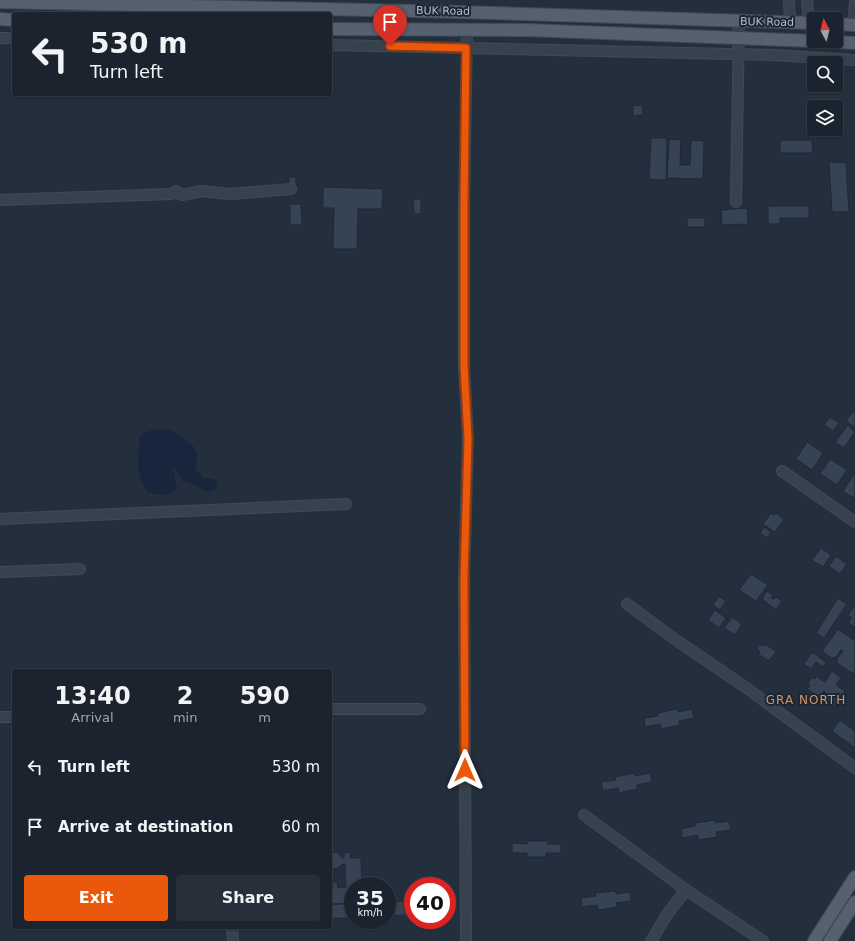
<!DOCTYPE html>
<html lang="en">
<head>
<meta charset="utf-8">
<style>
	:root { --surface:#1b232e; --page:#282f3a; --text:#f1f3f6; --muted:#a0a4aa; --line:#39404a; --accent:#ea580c }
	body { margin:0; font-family:"DejaVu Sans",sans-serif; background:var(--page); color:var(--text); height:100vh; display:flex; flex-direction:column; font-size:15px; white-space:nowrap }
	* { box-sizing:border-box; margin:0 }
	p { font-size:13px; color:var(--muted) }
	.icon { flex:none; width:22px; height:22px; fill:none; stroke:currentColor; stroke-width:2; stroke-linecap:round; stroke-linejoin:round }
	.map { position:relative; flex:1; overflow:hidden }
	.panel { position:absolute; left:12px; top:669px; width:320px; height:260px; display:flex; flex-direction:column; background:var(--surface); border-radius:4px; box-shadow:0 1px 3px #0004,0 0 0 1px var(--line) }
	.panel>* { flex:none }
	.top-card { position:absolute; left:12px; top:12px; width:320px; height:84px; border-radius:4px; box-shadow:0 1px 3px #0004,0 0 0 1px var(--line); background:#1b232e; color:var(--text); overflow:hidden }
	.needle { width:26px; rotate:353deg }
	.buttons { position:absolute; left:807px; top:12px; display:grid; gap:8px }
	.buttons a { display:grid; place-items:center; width:36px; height:36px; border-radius:4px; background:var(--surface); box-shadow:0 1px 3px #0004,0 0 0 1px var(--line); font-size:20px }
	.speed { position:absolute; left:344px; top:877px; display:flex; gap:8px; font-size:20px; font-weight:700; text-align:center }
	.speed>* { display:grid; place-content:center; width:52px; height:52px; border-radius:50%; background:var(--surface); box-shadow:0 1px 3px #0004,0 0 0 1px var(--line); line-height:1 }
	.speed small { font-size:10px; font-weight:400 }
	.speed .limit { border:6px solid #d22; background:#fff; color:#111 }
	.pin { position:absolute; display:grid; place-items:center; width:34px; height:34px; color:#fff; margin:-41px -17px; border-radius:50% 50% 50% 0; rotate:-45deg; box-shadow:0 0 4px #0007 }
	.pin .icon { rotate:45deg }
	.me { position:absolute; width:44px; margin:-22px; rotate:0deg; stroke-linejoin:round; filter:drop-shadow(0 0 3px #0008) }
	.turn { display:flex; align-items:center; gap:14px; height:84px; padding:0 12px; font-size:18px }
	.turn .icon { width:52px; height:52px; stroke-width:2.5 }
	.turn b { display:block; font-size:28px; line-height:34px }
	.eta { display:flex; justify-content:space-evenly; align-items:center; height:68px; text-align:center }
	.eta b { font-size:24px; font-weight:700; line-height:28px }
	.primary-button { display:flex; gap:8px; margin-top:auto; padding:8px 12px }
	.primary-button a { flex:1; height:46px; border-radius:4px; background:var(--accent); color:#fff; font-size:16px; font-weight:700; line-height:46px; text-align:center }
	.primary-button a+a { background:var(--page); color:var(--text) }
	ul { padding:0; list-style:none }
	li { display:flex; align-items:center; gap:12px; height:60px; padding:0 12px }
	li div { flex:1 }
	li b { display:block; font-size:15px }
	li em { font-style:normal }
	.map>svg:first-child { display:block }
</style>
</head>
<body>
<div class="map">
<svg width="855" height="941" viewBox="0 0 855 941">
	<rect width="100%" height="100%" fill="#242f3e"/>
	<!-- water -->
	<path fill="#17263c" d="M157,429l15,1 21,16 4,8 -1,16 8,8h9l4,4 -1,7 -10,3 -13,-8 -10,-3 -10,-15 4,24c-10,7 -19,5 -30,2l-6,-11 -3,-13 1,-30 5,-5z"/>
	<!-- building -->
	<g fill="#364354" stroke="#1f2835">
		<polygon points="642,105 643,115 633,116 633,106"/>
		<polygon points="651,138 667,138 666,180 649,179"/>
		<polygon points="669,139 681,140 680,165 690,165 691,140 704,141 703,179 667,178"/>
		<polygon points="780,140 812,140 813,153 780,153"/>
		<polygon points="829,162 846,163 849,212 832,212"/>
		<rect x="289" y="177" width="7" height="9"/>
		<polygon points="323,187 383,189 382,209 358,209 357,249 333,249 334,208 323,208"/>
		<polygon points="413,199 421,199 421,214 414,214"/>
		<polygon points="290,204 301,204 302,225 290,225"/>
		<polygon points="768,206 809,206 809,218 780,218 780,224 768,224"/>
		<polygon points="747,208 748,224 722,225 721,210"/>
		<rect x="687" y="218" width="18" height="9"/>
		<polygon points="855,409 855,428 846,421"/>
		<polygon points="830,417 839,423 833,431 824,425"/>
		<polygon points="848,425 855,432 844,448 835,442"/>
		<polygon points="807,442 823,453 812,470 796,459"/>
		<polygon points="830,459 847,470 837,485 820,474"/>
		<polygon points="854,474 855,475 855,499 843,491"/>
		<polygon points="771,513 774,515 776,513 784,519 775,532 763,524"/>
		<polygon points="764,527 771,532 767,538 760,533"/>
		<polygon points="821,548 831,555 823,567 812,560"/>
		<polygon points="836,556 847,564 840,574 829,566"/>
		<polygon points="751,574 768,585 756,601 739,590"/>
		<polygon points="767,591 773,595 771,598 774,599 776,597 782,601 776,610 762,599"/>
		<polygon points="719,596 726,601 720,610 713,605"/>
		<polygon points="838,598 847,604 824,638 816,633"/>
		<polygon points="854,607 855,608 855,627 848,623 852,618 848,615"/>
		<polygon points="715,610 726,618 719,628 708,620"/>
		<polygon points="732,617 742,624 735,635 724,628"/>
		<polygon points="838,629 855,641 855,675 837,663 837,659 843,651 841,650 836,657 831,658 822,651"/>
		<polygon points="760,644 764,646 765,644 776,652 769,661 758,654 760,652 757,649"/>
		<polygon points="812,652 826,662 823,667 816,662 811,669 804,664"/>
		<polygon points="832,671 841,678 836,685 845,691 834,707 822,699 826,693 824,691 819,697 807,689 810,686 808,684 812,677 815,679 816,676 825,682"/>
		<polygon points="677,709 678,712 692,709 694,718 679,721 680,725 661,729 660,724 645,727 644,718 658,716 658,713"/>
		<polygon points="840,720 855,731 855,748 832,731"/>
		<polygon points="635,773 635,776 650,773 652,782 637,785 637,789 619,793 618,788 603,791 601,782 616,780 615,777"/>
		<polygon points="715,820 715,823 729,821 731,830 716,832 717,837 698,840 698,835 682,838 681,829 695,826 695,823"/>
		<polygon points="527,841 547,841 547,844 561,844 561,853 546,853 546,857 527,857 527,853 512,853 512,843 527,844"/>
		<polygon points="337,852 342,858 344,858 344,853 350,852 350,858 361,858 362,886 353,886 353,899 351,903 330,904 330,888 333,888 333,882 337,882 338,888 346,887 345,864 341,865 339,868 332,869 330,867 330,853"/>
		<polygon points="615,891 616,894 630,892 631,901 616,903 617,907 598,910 597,905 582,907 581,898 596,896 595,893"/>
	</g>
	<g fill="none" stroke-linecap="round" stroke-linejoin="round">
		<defs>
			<g id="minor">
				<polyline points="789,0 790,22"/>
				<polyline points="807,0 809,23"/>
				<polyline points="853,25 855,3"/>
				<polyline points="0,38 14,38"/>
				<polyline points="330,45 773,55 855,60"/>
				<polyline points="0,200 172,194 176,191 182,195 202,191 230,194 291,189"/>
				<polyline points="736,202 739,21"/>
				<polyline points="782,471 855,522"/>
				<polyline points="0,519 346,504"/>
				<polyline points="0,572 80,569"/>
				<polyline points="627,604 676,640 748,689 855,768"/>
				<polyline points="330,709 420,709"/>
				<polyline points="0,717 14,717"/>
				<polyline points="584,815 686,890 763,941"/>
				<polyline points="387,909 407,908"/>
				<polyline points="330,912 353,910"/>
				<polyline points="232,927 233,941"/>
				<polyline points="466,941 464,579 468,439 464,366 464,207 467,29"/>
				<polyline points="651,941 668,913 686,890"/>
			</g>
			<g id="major">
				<polyline points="0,2 460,12 814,23"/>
				<polyline points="0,19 14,20"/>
				<polyline points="836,24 855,25"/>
				<polyline points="330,29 526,30 814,41"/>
				<polyline points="819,41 855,43"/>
				<polyline points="814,941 855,877"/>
				<polyline points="830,941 855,902"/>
			</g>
		</defs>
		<!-- minor casing -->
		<use href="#minor" stroke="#414a57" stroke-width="12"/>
		<!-- major casing -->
		<use href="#major" stroke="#414a57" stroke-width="14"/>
		<!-- minor -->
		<use href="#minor" stroke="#38414e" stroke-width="10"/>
		<!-- major -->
		<use href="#major" stroke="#56606e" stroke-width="12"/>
	</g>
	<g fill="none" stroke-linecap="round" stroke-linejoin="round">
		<defs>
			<polyline id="route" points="390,46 466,48 464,207 464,366 468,439 464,579 465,770"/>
		</defs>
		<!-- route casing -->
		<use href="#route" stroke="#983908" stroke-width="10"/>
		<!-- route -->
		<use href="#route" stroke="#ea580c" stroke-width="7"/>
	</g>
	<g text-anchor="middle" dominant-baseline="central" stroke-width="4" stroke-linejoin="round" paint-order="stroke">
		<!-- street labels -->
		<g font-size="11" fill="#b4bcc9" stroke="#1d2633">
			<text transform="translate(443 11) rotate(1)">BUK Road</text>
			<text transform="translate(767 22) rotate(1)">BUK Road</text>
		</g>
		<!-- neighbourhood labels -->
		<g font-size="12" letter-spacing="1" fill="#d59563" stroke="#1d2633">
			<text x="806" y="700">GRA NORTH</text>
		</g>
	</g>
</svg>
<div class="buttons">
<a><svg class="needle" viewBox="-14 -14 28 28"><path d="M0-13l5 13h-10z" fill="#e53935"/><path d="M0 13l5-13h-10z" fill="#a0a4aa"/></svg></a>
<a><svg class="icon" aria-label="search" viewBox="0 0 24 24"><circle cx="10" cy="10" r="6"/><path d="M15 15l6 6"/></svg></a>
<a><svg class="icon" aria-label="layers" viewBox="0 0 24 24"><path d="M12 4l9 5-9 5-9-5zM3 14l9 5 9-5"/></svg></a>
</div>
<div class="speed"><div>35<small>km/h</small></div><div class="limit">40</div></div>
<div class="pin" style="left:390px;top:46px;background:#d93025"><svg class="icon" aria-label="arrive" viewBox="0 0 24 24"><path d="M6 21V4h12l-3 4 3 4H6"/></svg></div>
<svg class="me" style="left:465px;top:770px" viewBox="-20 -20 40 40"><path d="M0-17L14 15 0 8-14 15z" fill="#ea580c" stroke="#fff" stroke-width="4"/></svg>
<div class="top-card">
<div class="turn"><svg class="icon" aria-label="left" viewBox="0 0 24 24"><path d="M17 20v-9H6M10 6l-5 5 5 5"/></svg><div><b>530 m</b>Turn left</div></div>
</div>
<section class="panel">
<div class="eta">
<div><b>13:40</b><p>Arrival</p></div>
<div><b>2</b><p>min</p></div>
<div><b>590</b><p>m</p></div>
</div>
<ul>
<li><svg class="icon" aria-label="left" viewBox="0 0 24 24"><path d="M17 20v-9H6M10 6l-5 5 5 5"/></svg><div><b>Turn left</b></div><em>530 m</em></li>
<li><svg class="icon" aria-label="arrive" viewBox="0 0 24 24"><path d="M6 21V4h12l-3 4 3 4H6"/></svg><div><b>Arrive at destination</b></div><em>60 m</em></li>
</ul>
<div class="primary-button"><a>Exit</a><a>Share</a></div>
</section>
</div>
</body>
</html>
